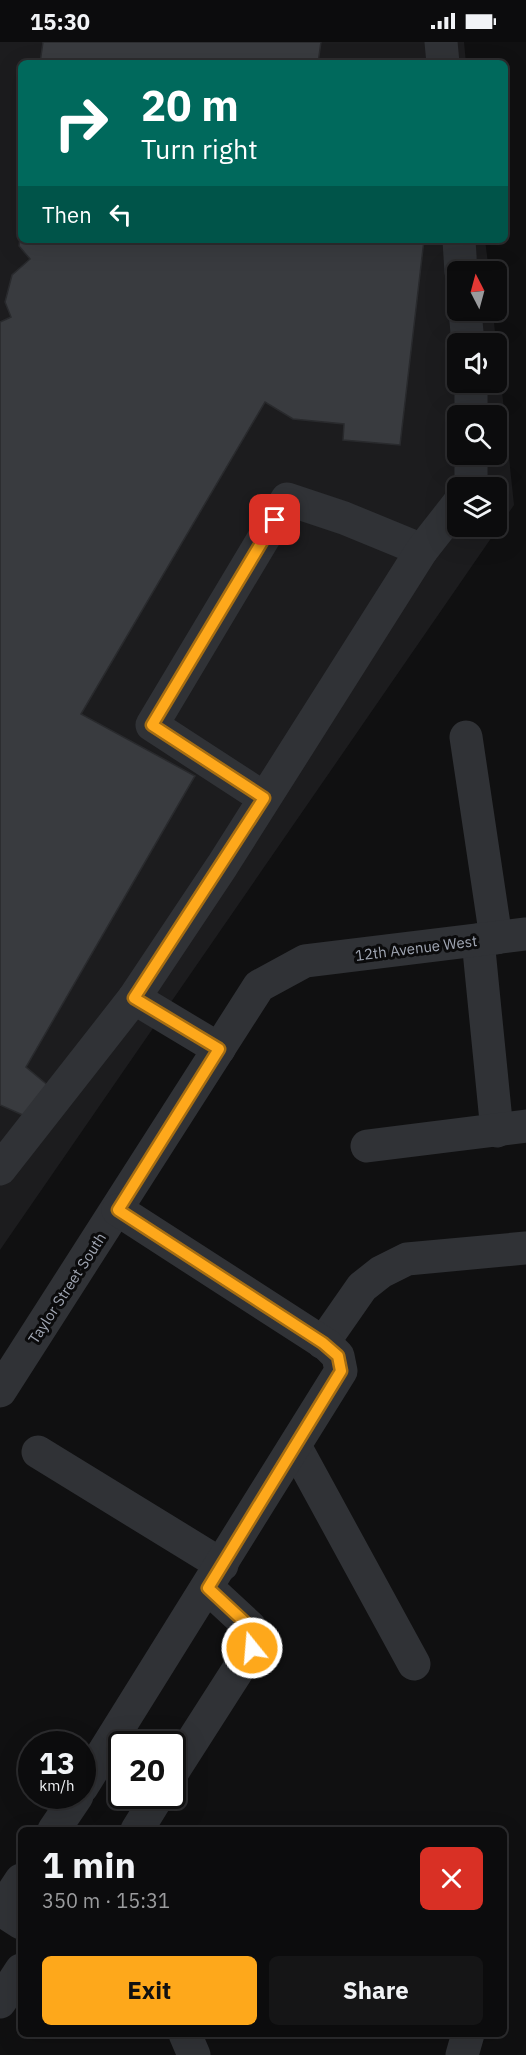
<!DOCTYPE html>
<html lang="en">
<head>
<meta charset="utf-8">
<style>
	:root { --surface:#0c0c0d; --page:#151516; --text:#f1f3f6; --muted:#9a9b9d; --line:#2c2c2e; --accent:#fea81b }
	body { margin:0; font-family:"IBM Plex Sans",sans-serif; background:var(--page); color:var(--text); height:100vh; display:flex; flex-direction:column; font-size:22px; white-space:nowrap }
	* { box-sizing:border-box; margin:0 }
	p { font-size:20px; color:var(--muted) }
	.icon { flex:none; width:33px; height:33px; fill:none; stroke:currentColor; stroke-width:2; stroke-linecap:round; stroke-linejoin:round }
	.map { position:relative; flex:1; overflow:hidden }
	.side { position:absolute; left:18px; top:1785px; width:489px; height:210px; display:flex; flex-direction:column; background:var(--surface); border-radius:9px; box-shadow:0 6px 24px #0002,0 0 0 2px var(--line) }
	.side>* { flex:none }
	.hud { position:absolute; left:18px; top:18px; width:490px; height:183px; border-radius:9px; box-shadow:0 6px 24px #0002,0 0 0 2px var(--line); background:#00695c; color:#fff; overflow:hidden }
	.needle { width:39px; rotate:354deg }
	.fabs { position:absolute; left:447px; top:219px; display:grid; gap:12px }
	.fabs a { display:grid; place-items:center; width:60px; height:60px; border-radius:9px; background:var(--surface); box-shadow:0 6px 24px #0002,0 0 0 2px var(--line); font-size:30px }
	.speed { position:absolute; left:18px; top:1689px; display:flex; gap:12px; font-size:30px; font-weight:700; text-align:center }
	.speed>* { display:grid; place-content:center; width:78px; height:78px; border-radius:50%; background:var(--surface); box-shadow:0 6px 24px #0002,0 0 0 2px var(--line); line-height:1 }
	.speed small { font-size:15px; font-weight:400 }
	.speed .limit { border:3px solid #111; border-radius:9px; background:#fff; color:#111 }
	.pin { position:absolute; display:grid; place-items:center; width:51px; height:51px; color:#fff; margin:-26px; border-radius:12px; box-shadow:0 3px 9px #0006 }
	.me { position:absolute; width:66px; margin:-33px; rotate:343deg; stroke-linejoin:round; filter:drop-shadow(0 0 4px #0008) }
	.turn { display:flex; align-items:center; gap:21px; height:126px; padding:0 24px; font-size:27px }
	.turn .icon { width:78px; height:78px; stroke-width:2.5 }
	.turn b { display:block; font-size:42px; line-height:51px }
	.then { display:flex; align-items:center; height:57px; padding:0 24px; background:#0003; gap:12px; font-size:22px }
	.round { display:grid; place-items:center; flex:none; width:63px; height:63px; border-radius:9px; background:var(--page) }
	.summary { display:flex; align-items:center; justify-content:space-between; height:102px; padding:0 24px }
	h1 { font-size:36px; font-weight:800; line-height:45px }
	.button { display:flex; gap:12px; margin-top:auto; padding:12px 24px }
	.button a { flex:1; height:69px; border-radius:9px; background:var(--accent); color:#111; font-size:24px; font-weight:800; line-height:69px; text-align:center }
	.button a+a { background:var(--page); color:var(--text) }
	.status { display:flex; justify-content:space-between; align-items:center; height:42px; padding:0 30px; background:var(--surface); direction:ltr }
	.status svg { height:16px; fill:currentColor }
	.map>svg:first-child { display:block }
</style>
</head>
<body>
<div class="status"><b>15:30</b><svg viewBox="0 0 49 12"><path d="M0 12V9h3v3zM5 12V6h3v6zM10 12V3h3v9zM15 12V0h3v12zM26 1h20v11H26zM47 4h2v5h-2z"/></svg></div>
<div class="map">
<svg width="526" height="2013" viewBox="0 0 526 2013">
	<rect width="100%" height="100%" fill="#101011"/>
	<!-- built -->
	<path fill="#1c1c1e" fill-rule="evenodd" d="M0,0h464l2,21h-445v177h464l4,31 -31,1v38l35,1 3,32 -38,1v38h38l1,-38 17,161 -514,745zM458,374h38v38h-38zM458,446h38v38h-38z"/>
	<!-- building -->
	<g fill="#393b3f" stroke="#292a2d" stroke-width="1.5">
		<polygon points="43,0 321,0 318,21 40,21"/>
		<polygon points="21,187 21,198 424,198 400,403 343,398 344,382 293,377 265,360 81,672 195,734 26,1025 50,1045 25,1074 0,1063 0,280 11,275 5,260 12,233 30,217 19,204"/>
	</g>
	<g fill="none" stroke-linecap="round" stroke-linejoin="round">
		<!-- minor -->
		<g stroke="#303236" stroke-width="33">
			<polyline points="441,0 443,21"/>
			<polyline points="459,198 461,230"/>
			<polyline points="465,268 468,302"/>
			<polyline points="471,340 471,374"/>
			<polyline points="471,446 471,412"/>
			<polyline points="466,695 496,896"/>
			<polyline points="264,756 152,683 287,457 344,476 422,508"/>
			<polyline points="478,898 497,1089"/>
			<polyline points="219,1007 134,956 222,824 422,508 458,462"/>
			<polyline points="367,1104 526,1084"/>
			<polyline points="0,1127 134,956"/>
			<polyline points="323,1301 362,1245 381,1230 407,1217 526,1206"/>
			<polyline points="0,1349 259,944 305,919 526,892"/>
			<polyline points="295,1404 414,1622"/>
			<polyline points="38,1410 222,1523"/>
			<polyline points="172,1731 252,1606 250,1585 208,1546"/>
			<polyline points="82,1745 341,1329 338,1314 327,1303 118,1168"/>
			<polyline points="54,1788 77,1754"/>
			<polyline points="137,1788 158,1754"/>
			<polyline points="21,1838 1,1868 21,1881"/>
			<polyline points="0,1960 21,1928"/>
			<polyline points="185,1992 194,2013"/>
			<polyline points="462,2013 468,1992"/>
		</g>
	</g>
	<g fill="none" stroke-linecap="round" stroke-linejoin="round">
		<defs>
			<polyline id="route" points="252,1606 250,1585 208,1546 341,1329 338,1314 323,1301 118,1168 219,1007 134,956 264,756 152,683 275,478"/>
		</defs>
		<!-- route casing -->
		<use href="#route" stroke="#a56d12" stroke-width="15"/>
		<!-- route -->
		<use href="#route" stroke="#fea81b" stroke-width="10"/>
	</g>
	<g text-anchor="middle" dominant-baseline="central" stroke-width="6" stroke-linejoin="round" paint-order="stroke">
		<!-- street labels -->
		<g font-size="15" fill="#a0a6b3" stroke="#0b0b0c">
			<text transform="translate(416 906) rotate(-7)">12th Avenue West</text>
			<text transform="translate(67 1246) rotate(-57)">Taylor Street South</text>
		</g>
	</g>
</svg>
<div class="fabs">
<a><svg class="needle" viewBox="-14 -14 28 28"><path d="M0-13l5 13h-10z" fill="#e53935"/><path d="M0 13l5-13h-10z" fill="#9a9b9d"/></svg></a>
<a><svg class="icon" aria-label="sound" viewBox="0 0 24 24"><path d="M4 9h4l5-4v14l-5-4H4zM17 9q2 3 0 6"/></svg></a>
<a><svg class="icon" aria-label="search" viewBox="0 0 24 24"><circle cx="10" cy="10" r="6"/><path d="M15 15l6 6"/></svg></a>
<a><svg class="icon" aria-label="layers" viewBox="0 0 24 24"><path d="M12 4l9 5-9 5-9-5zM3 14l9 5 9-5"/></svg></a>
</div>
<div class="speed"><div>13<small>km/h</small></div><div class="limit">20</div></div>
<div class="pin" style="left:275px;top:478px;background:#d93025"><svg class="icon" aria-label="arrive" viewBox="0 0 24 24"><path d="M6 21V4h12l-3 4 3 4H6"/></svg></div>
<svg class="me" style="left:252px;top:1606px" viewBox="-20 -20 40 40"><circle r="17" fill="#fea81b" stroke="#fff" stroke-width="3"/><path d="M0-11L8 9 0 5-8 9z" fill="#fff"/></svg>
<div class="hud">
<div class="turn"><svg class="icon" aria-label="right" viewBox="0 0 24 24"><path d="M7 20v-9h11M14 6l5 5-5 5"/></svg><div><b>20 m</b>Turn right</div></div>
<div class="then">Then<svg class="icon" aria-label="left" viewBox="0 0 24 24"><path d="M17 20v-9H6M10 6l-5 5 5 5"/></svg></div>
</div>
<section class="side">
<div class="summary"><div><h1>1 min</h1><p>350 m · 15:31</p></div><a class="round" style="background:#d93025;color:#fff"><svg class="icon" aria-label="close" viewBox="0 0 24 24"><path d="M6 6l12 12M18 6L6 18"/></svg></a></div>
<div class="button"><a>Exit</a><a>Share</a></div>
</section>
</div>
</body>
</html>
